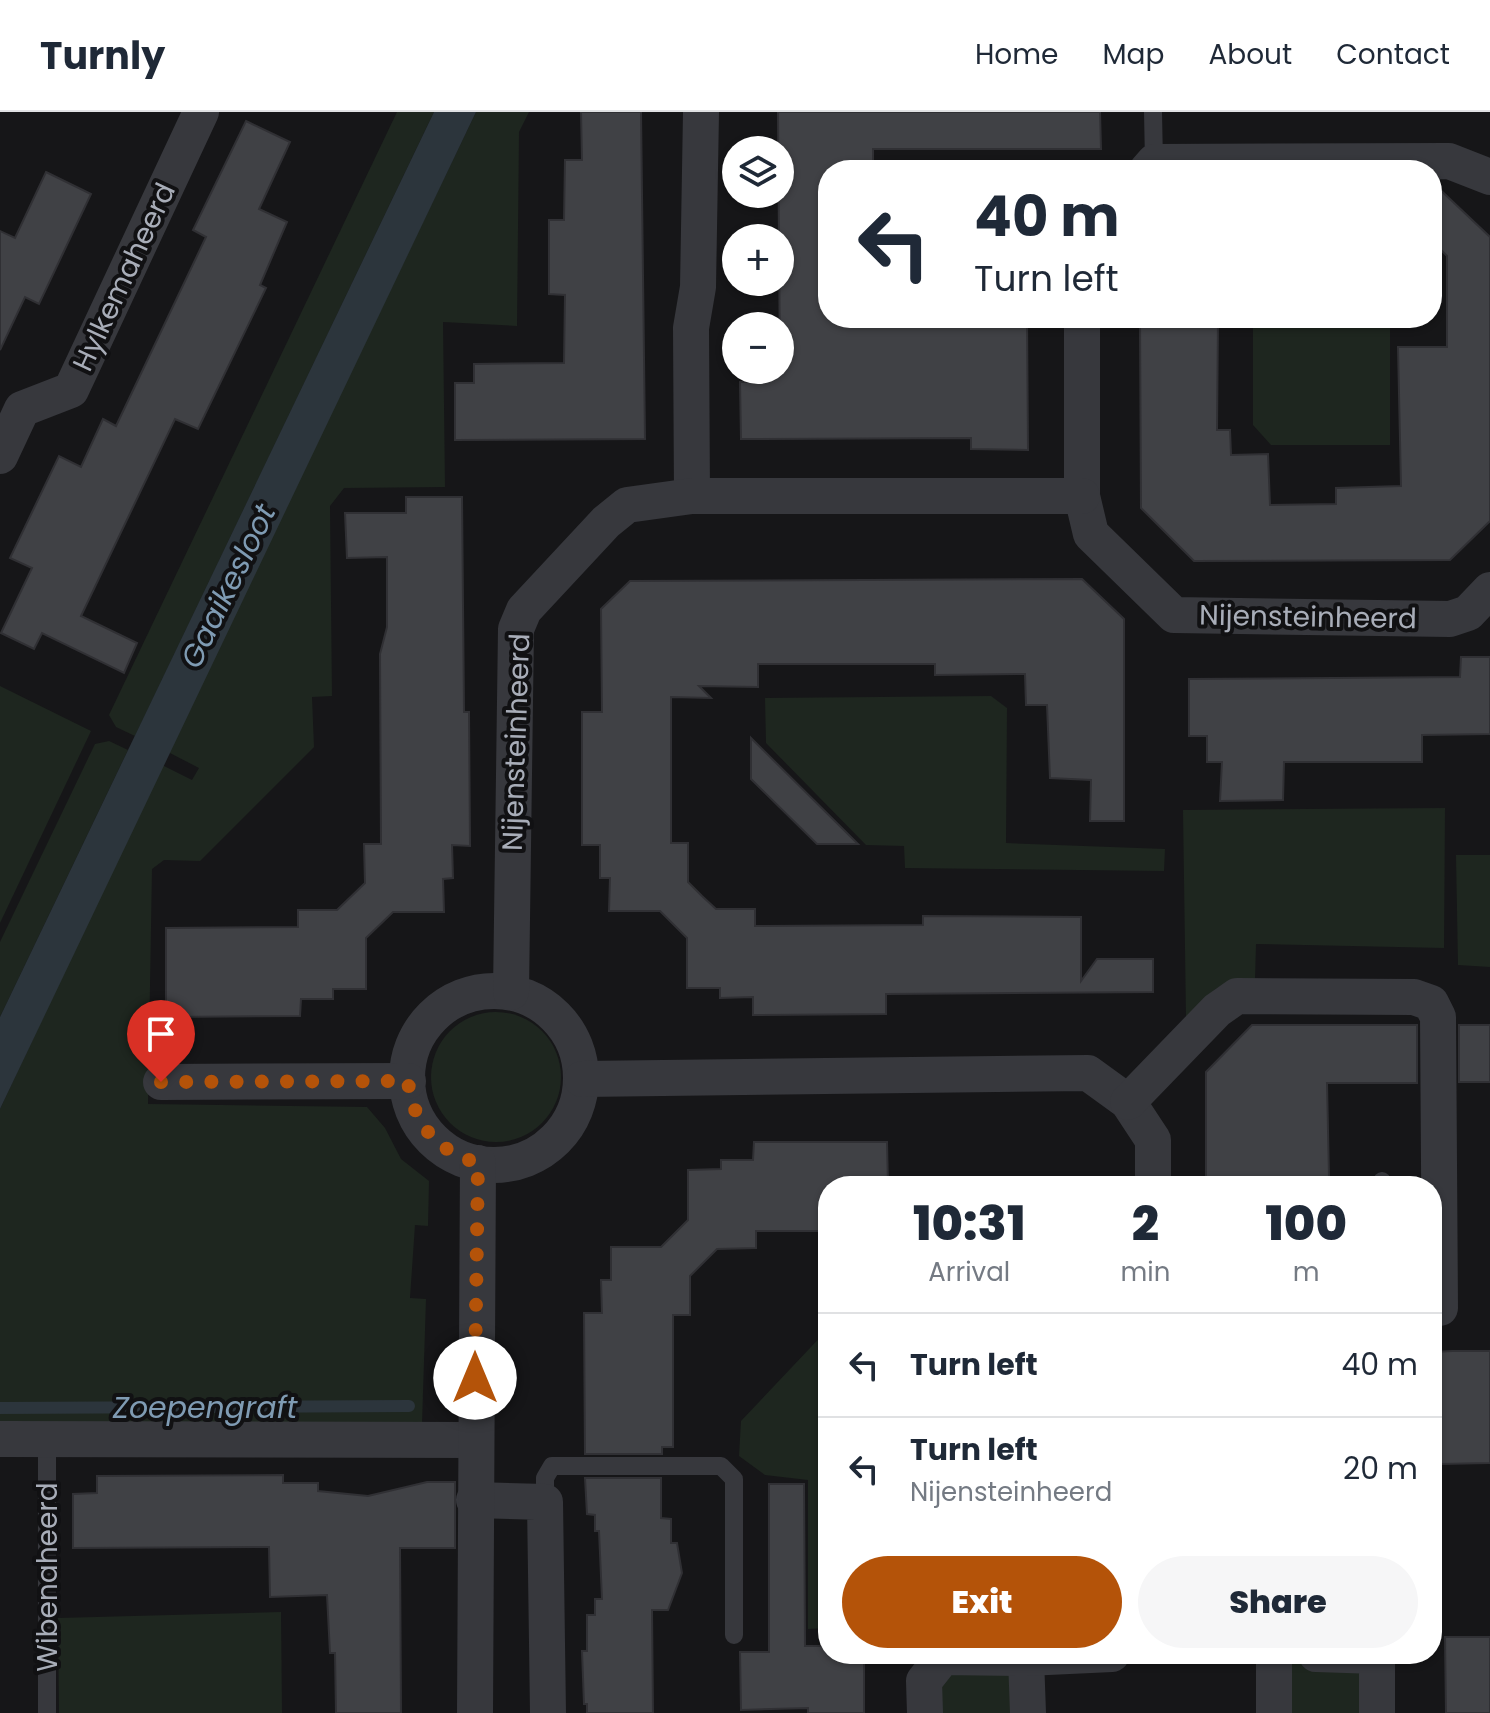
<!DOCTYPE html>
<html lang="en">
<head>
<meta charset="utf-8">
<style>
	:root { --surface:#fff; --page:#f6f6f7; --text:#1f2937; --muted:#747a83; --line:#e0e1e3; --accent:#b45309 }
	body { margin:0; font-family:Poppins,sans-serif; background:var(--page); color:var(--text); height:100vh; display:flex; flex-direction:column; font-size:30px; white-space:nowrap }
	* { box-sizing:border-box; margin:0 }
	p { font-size:26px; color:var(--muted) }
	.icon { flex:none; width:44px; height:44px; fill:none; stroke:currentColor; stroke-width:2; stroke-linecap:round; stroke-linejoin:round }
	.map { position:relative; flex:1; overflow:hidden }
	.sheet { position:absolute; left:818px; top:1064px; width:624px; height:488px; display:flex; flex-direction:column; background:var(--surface); border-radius:32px; box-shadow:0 2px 6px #0004 }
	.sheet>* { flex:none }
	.banner { position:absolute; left:818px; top:48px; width:624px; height:168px; border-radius:32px; box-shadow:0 2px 6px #0004; background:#fff; color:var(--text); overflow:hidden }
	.buttons { position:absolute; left:722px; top:24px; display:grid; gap:16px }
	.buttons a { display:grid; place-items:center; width:72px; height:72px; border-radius:50%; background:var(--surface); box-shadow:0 2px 6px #0004; font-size:40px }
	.pin { position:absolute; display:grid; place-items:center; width:68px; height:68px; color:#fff; margin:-82px -34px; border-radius:50% 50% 50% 0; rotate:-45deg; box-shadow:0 0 8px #0007 }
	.pin .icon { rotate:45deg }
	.me { position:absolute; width:88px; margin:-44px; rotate:0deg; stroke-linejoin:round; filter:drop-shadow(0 0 6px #0008) }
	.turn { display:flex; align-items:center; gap:28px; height:168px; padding:0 24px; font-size:36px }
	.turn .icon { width:104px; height:104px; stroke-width:2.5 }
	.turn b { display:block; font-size:56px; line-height:68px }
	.eta { display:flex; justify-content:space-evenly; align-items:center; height:136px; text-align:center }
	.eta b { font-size:48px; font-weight:800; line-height:56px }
	.action { display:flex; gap:16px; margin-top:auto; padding:16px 24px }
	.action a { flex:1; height:92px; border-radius:48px; background:var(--accent); color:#fff; font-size:32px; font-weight:800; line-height:92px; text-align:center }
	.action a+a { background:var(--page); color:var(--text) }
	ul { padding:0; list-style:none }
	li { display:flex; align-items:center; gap:24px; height:104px; padding:0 24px; border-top:2px solid var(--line) }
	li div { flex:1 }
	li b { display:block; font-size:30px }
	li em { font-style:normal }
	header { display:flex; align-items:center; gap:48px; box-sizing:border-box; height:112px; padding:0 40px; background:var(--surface); border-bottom:2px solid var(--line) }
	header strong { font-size:38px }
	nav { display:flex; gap:44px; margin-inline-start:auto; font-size:28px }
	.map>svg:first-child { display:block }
</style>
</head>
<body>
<header>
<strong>Turnly</strong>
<nav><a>Home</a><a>Map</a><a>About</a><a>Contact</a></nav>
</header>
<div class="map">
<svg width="1490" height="1601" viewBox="0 0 1490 1601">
	<rect width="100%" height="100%" fill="#161618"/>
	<!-- green -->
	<g fill="#1e261f">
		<polygon points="397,0 434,0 135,624 116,615 109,603"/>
		<polygon points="476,0 529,0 519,20 517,214 443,210 445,375 344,376 330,394 332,584 312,585 314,635 200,749 164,748 152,757 148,992 367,995 385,1016 401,1047 429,1069 428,1114 415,1113 410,1186 426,1187 422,1312 0,1313 0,997 162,653 192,668 199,656 168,640"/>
		<polygon points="1253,206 1384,206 1390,212 1390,333 1271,333 1253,313"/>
		<polygon points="0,574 91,619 0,811"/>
		<polygon points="991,584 1007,596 1006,731 1165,737 1164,759 905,756 904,734 866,733 766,631 765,586"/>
		<polygon points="109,629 128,638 0,905 0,830 95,632"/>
		<path d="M1445,696l-1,140 -188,-4 -1,36c-32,-6 -49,17 -69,38l-3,-208z"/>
		<polygon points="1456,743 1490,743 1490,855 1458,853"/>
		<circle cx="496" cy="965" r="65"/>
		<polygon points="828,1217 828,1516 808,1517 808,1368 765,1363 739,1344 741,1309"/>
		<polygon points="281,1500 282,1601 59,1601 58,1506"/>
		<polygon points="1350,1551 1360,1559 1366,1601 1286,1601 1285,1552"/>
		<path d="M963,1557l51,1 1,43h-79c0,-24 4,-34 27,-44z"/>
	</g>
	<!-- water -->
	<polygon fill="#2c353c" points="434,0 476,0 0,997 0,905"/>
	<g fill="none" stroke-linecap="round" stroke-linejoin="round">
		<!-- stream -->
		<polyline stroke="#2c353c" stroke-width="12" points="0,1296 409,1294"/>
	</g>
	<!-- building -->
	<g fill="#404145" stroke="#303034" stroke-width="2">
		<polygon points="581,0 641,0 645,327 455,328 455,271 474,271 474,252 564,251 565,183 549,182 549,108 564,108 565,48 582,48"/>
		<polygon points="778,0 1100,0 1101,37 873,37 873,50 861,50 861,58 828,58 828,206 1027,206 1028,338 971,337 971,326 741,327 740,270 760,270 760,258 780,258"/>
		<polygon points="246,9 290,30 259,97 287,110 260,173 266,176 198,317 175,307 81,504 137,531 124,561 42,521 34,537 1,521 32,456 10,446 59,344 81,355 103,307 116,314 206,125 193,118"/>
		<polygon points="46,60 91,82 39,192 25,185 0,238 0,119 15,126"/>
		<polygon points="1432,70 1490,125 1490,409 1450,448 1194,449 1141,396 1140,206 1218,206 1217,318 1230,318 1231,343 1268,342 1270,393 1336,392 1336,376 1401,374 1398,235 1447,235 1447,144 1432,129"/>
		<polygon points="406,385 462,385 464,600 469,600 470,734 452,733 453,766 443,767 444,800 393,800 366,826 366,877 333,877 333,887 301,887 300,904 166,905 166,816 298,815 298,798 337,798 365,771 364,732 381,732 380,542 387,515 387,445 347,446 345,401 406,401"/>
		<polygon points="1082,467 1124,507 1124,709 1090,709 1091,668 1050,666 1047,593 1026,593 1025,562 935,563 935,552 758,552 758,575 699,574 711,586 671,585 671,731 688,731 688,770 702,784 716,797 755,797 755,814 923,813 923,804 1081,805 1081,869 1097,847 1153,847 1153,880 886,882 886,902 753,903 753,885 720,886 720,876 687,876 687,826 660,799 609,799 610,766 600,766 600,733 582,733 582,600 602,600 601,497 630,469"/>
		<polygon points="1461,545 1490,545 1490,622 1422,623 1422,650 1284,650 1283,688 1220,689 1222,650 1207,650 1207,624 1189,624 1189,567 1460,565"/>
		<polygon points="751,626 858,732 817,732 751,667"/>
		<polygon points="1252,913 1417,913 1417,971 1327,971 1329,1065 1264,1065 1264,1074 1206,1074 1206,960"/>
		<rect x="1459" y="913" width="31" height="57"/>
		<polygon points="754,1030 887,1030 888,1074 828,1074 828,1119 756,1119 756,1136 717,1137 690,1164 690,1203 673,1203 673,1335 662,1335 662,1342 585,1342 584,1201 602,1201 601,1168 611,1168 611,1135 661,1135 688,1108 688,1058 721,1057 721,1048 753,1048"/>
		<polygon points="1452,1239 1490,1239 1490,1351 1440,1352 1439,1298 1432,1298 1432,1240"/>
		<polygon points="283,1363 283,1371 318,1371 318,1379 368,1384 427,1370 455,1370 455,1436 400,1436 401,1601 336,1601 335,1541 330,1541 327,1483 270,1485 269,1435 73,1436 73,1382 97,1381 97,1364"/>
		<polygon points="585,1366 661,1366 661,1406 671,1407 671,1431 677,1431 682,1461 668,1498 652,1498 653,1601 587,1601 587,1592 584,1592 582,1539 587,1539 587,1503 595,1503 595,1487 602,1487 599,1419 595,1419 595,1403 587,1402"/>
		<polygon points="769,1372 804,1372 805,1534 828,1534 828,1542 864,1542 864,1601 808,1601 808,1596 741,1598 740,1540 769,1540"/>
		<polygon points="1445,1525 1490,1525 1490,1601 1446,1601"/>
	</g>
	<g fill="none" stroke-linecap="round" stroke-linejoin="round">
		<!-- service -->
		<g stroke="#37383d" stroke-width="18">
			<polyline points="1153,0 1154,50"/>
			<polyline points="1382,1074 1382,1069"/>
			<polyline points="47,1329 47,1601"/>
			<polyline points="545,1390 545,1366 552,1354 721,1354 734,1367 734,1523"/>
		</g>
		<!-- minor -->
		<g stroke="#37383d" stroke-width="36">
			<polyline points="1147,58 1154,50 1449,49 1490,65"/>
			<polyline points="1082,206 1082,384 1091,422 1174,503 1450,507 1468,501 1490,478"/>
			<polyline points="0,344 22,297 71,278 201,0"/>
			<polyline points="692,384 691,216 698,175 701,0"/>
			<circle cx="494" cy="966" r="87"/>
			<polyline points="511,880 516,517 524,498 606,410 627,393 692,384 1082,384"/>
			<polyline points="582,967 1088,961 1128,990 1153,1028 1153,1074"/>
			<polyline points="161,970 408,969"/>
			<polyline points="1128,990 1217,898 1237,884 1414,885 1431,891 1438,905 1440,1196"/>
			<polyline points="0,1327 475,1328"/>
			<polyline points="474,1388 545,1390 548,1601"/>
			<polyline points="1316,1542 1377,1544 1377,1601"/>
			<polyline points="1026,1546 1028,1601"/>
			<polyline points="475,1601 478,1051"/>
			<polyline points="925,1601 924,1569 943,1545 1026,1546 1112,1542"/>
			<polyline points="1274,1601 1274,1542"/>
		</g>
	</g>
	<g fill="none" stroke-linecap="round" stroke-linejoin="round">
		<!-- route -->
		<path stroke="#b45309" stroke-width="14" stroke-dasharray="0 25.2" d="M161,970l247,-1c5,43 29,70 70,82l-3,215"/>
	</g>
	<g text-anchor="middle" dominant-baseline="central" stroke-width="8" stroke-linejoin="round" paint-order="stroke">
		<!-- street labels -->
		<g font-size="28" fill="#a8adb8" stroke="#111113">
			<text transform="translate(124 165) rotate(-65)">Hylkemaheerd</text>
			<text transform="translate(1308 505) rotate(1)">Nijensteinheerd</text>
			<text transform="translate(516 630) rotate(-88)">Nijensteinheerd</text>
			<text transform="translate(47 1465) rotate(-90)">Wibenaheerd</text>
		</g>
		<!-- water labels -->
		<g font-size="30" font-style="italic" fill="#7f9bb3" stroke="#111113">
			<text transform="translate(228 474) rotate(-64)">Gaaikesloot</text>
			<text x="205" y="1295">Zoepengraft</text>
		</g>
	</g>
</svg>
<div class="buttons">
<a><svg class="icon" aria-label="layers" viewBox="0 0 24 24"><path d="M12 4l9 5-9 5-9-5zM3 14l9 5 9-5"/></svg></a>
<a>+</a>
<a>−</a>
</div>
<div class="pin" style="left:161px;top:970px;background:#d93025"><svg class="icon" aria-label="arrive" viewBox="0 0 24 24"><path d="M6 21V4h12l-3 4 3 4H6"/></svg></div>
<svg class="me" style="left:475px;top:1266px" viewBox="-20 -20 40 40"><circle r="19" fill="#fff"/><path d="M0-13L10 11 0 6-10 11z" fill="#b45309"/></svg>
<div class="banner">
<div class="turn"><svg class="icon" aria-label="left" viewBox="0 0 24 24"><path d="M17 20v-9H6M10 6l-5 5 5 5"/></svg><div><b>40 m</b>Turn left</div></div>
</div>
<section class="sheet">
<div class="eta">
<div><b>10:31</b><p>Arrival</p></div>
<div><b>2</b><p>min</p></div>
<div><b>100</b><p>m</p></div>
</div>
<ul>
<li><svg class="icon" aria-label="left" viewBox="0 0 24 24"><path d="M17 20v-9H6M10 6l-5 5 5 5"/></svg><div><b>Turn left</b></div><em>40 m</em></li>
<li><svg class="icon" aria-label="left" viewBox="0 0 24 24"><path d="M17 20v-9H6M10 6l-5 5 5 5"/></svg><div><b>Turn left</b><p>Nijensteinheerd</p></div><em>20 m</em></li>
</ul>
<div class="action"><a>Exit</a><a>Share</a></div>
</section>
</div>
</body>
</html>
